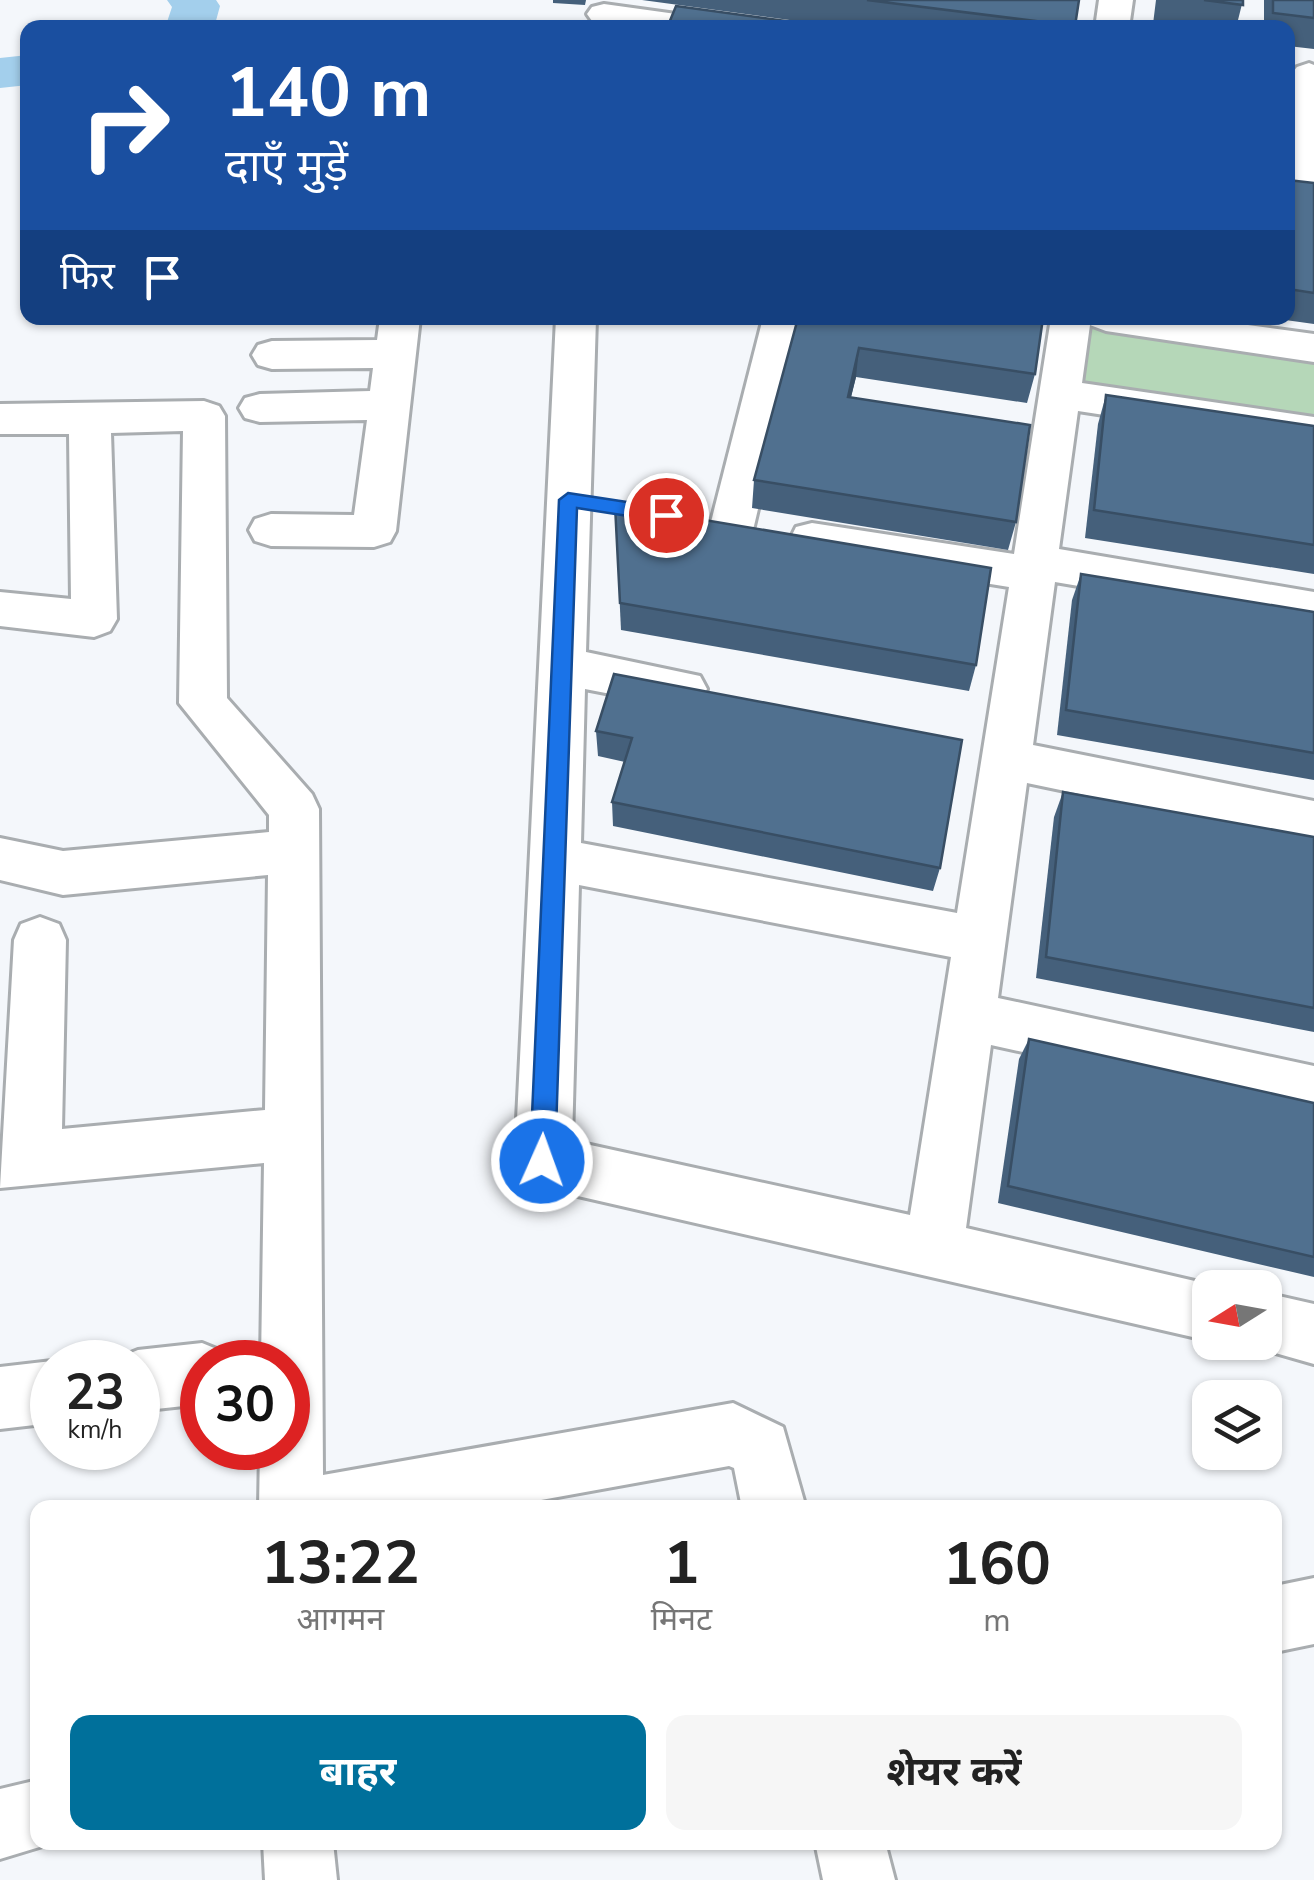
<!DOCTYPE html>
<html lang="hi">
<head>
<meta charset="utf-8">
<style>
	:root { --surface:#fff; --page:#f6f6f6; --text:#222; --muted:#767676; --accent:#00709b }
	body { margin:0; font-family:"Nunito Sans","Noto Sans Devanagari",sans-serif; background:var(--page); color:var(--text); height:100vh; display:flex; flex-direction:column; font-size:38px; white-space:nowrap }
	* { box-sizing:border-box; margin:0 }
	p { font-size:32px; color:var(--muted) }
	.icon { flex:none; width:55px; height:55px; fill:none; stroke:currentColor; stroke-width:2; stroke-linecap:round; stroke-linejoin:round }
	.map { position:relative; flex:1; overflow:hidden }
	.sheet { position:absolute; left:30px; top:1500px; width:1252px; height:350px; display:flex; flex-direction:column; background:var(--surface); border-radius:20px; box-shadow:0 2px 8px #0004 }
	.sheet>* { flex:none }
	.top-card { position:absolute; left:20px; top:20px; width:1275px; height:305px; border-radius:20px; box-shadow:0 2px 8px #0004; background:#1a4fa0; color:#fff; overflow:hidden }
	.needle { width:65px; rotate:259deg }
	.tools { position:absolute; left:1192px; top:1270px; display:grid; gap:20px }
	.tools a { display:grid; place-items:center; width:90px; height:90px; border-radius:20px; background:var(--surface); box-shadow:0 2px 8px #0004; font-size:50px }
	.speed { position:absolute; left:30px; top:1340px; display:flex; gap:20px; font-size:50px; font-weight:700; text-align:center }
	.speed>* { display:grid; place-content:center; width:130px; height:130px; border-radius:50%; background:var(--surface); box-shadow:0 2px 8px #0004; line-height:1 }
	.speed small { font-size:25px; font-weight:400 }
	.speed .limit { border:15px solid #d22; background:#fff; color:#111 }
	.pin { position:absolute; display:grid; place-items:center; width:85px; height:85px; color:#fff; margin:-42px; border:5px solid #fff; border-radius:50%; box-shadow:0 2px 10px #0007 }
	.me { position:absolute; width:110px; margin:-55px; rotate:2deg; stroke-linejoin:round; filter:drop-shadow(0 0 8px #0008) }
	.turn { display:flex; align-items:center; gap:35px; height:210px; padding:0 40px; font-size:45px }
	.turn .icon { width:130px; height:130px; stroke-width:2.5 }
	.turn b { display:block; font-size:70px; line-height:85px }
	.then { display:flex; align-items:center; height:95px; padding:0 40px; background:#0003; gap:20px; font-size:38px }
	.eta { display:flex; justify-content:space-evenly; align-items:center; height:170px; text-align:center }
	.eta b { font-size:60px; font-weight:700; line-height:70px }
	.primary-button { display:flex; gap:20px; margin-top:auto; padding:20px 40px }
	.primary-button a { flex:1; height:115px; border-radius:20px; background:var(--accent); color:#fff; font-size:40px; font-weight:700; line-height:115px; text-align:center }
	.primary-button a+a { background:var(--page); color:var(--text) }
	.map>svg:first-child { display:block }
</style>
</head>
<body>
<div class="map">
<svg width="1314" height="1880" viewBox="0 0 1314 1880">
	<rect width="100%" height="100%" fill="#f4f7fb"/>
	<!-- green -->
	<polygon fill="#b5d7b8" points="1071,318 1106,318 1314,348 1314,432 1060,394"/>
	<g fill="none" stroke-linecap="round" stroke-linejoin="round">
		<!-- river -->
		<g fill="#a3cfec" fill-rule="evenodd">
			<polygon points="167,0 216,0 220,6 214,28 165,28 172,7"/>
			<polygon points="28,55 28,85 0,88 0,58"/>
		</g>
		<defs>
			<g id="minor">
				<polygon points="1099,0 1133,0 1129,28 1095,28"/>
				<polygon points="604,4 705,18 717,21 722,28 628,28 592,21 587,14 592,7"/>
				<polygon points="1309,63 1314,65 1314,210 1295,208 1289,200 1291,74 1297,67"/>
				<polygon points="380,318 420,318 396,531 390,542 374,547 271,546 255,541 249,530 255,519 271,514 354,515 367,420 260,422 245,418 239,408 245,398 260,394 370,391 373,368 272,369 258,365 252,355 258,345 272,341 377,340"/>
				<path d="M556,318h40l-10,334 114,24 7,13 -7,13 -17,6 -98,-19 -4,154 376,70 52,-326 -197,-32 -16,-4 -6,-12 6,-12 16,-4 202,31 37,-236h145l118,16v28l-208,-31 -16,-6 -8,58 232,34v30l-236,-36 -19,138 255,43v34l-259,-44 -22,163 281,56v42l-287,-60 -29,215 316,68v50l-323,-71 -25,183 259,60h-15v53l-667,-153 -20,-8 -8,-19zM579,885l372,72 -41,258 -338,-74z"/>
				<polygon points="763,318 803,318 754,526 748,537 732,542 716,537 710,526"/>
				<polygon points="204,401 219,406 225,416 227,698 312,794 319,809 323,1475 733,1403 783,1427 806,1508 742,1508 734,1468 729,1466 497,1508 259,1508 260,1448 288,1448 288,1362 261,1362 264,1163 0,1188 14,940 21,924 40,917 59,924 66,940 62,1129 265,1110 268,875 63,895 0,880 0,838 63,851 269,832 269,815 179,703 183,431 111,433 117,619 110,631 94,637 0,626 0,592 71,599 69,434 0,434 0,404"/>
				<polygon points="1265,1293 1314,1304 1314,1364 1244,1344 1265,1342"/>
				<polygon points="202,1343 224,1352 228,1362 202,1362 202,1404 138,1411 138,1362 115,1362 116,1359 138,1350"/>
				<polygon points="52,1361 55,1362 52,1423 0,1429 0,1367"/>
				<polygon points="1314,1578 1314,1644 1275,1652 1275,1586"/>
				<polygon points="38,1780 38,1842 56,1842 0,1859 0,1789"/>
				<polygon points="263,1842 333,1842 337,1880 265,1880"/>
				<polygon points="815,1842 885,1842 895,1880 823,1880"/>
			</g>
		</defs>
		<!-- minor casing -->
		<use href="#minor" stroke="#a9adb0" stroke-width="6"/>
		<!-- minor -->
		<use href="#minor" fill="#fff" fill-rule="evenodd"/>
	</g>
	<!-- wall -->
	<g fill="#45607b">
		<polygon points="553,0 586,0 585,5 553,3"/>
		<polygon points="642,0 1079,0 1075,28 848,28"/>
		<polygon points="1156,0 1243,0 1236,28 1179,28 1153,24"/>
		<polygon points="1264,0 1314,0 1314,49 1288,46 1288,28 1264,28"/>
		<polygon points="1288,180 1314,183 1314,324 1271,318 1288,318"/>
		<polygon points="798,318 1035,374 1027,403 856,377 851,397 1016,522 1008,550 752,508 754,480"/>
		<polygon points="1106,395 1314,426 1314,574 1085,538 1098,424"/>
		<polygon points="615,505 976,665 969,691 621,630"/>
		<polygon points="1081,574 1314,612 1314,780 1057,735 1072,600"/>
		<polygon points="614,674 940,868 933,891 613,826 612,802 625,762 598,756 596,731"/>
		<polygon points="1063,792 1314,837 1314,1032 1036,978 1054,817"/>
		<polygon points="1029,1039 1314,1103 1314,1277 998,1203 1019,1059"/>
	</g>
	<!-- shaded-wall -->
	<polygon fill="#384e64" points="859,348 856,377 844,425 848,397"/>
	<!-- building -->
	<g fill="#50708f" stroke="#384e64" stroke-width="2.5">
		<polygon points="867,0 1079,0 1075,26"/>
		<polygon points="1204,0 1243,0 1243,5"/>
		<polygon points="1273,0 1314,0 1314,18 1273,13"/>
		<polygon points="676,6 837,28 667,28"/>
		<polygon points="514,23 572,26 572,28 513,28"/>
		<polygon points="1288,180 1314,183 1314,293 1288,289"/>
		<polygon points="798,318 1043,318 1035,374 859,348 848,397 1030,425 1016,522 754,480"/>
		<polygon points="1106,395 1314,426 1314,545 1094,510"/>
		<polygon points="615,505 991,568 976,665 620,603"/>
		<polygon points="1081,574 1314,612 1314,753 1066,710"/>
		<polygon points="614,674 962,740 940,868 612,802 632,738 596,731"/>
		<polygon points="1063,792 1314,837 1314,1008 1046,957"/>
		<polygon points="1029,1039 1314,1103 1314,1257 1008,1186"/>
	</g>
	<!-- route -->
	<polygon fill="#1a73e8" stroke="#114b97" stroke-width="2.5" points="568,493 666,508 676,515 666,522 577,508 555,1161 551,1169 542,1173 534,1169 530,1161 559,500"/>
</svg>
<div class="tools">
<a><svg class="needle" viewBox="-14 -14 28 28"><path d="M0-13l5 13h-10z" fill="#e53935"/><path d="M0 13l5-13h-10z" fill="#767676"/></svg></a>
<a><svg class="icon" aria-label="layers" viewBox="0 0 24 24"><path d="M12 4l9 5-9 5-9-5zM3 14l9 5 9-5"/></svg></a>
</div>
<div class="speed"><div>23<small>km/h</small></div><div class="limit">30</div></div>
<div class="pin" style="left:666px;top:515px;background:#d93025"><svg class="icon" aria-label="arrive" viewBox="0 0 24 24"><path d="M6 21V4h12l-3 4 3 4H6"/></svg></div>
<svg class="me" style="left:542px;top:1161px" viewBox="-20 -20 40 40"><circle r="17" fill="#1a73e8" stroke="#fff" stroke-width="3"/><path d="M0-11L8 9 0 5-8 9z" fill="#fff"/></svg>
<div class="top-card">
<div class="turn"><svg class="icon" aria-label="right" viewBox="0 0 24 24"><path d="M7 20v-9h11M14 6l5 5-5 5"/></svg><div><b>140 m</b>दाएँ मुड़ें</div></div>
<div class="then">फिर<svg class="icon" aria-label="arrive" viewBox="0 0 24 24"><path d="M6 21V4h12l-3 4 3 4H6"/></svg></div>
</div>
<section class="sheet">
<div class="eta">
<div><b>13:22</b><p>आगमन</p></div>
<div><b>1</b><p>मिनट</p></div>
<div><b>160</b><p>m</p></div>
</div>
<div class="primary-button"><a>बाहर</a><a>शेयर करें</a></div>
</section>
</div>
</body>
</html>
